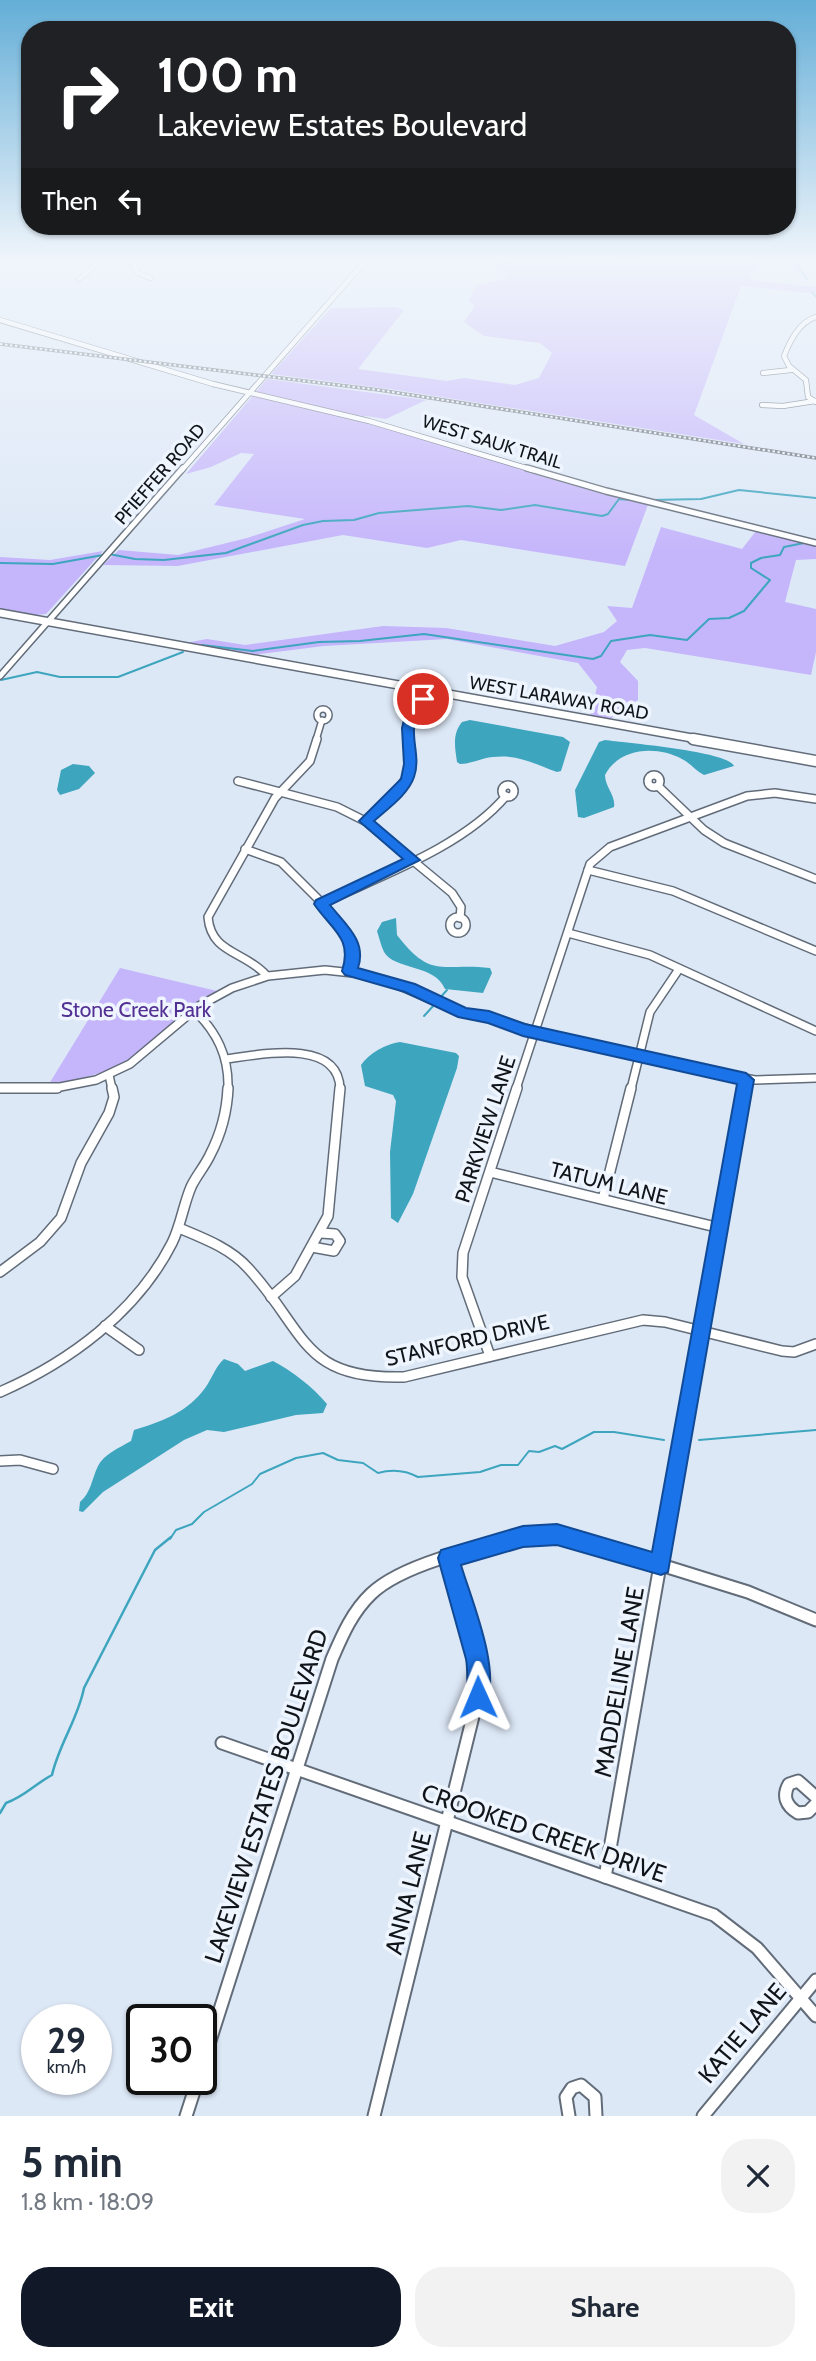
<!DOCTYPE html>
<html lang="en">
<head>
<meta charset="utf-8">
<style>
	:root { --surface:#fff; --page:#f2f2f3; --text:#1f2937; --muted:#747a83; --accent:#111827 }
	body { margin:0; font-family:Cabin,sans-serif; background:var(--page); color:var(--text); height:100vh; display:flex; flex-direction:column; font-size:26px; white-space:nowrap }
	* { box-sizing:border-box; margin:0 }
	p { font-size:23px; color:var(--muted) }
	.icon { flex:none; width:38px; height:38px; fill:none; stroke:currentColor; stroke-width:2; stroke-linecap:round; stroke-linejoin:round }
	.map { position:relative; height:2116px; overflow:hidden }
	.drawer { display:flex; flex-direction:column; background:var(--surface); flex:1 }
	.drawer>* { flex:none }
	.guide { position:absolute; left:21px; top:21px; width:775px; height:214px; border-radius:28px; box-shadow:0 2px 5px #0004; background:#202124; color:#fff; overflow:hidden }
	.speed { position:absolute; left:21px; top:2004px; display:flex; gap:14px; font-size:35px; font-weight:700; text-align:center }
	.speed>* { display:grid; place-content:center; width:91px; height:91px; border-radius:50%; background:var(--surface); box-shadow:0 2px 5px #0004; line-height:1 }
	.speed small { font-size:18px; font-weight:400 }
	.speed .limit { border:4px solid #111; border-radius:10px; background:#fff; color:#111 }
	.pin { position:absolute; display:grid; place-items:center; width:60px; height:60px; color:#fff; margin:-30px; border:4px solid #fff; border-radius:50%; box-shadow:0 2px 7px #0007 }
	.me { position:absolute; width:77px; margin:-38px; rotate:359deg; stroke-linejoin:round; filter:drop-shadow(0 0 5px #0008) }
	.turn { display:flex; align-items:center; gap:24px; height:147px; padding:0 21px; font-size:32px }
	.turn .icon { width:91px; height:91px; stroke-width:2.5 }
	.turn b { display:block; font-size:49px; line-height:60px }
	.then { display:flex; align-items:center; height:66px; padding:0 21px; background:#0003; gap:14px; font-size:26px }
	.round { display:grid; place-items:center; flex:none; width:74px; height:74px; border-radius:28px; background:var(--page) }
	.overview { display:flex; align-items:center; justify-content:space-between; height:119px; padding:0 21px }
	h1 { font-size:42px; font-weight:700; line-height:52px }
	.action { display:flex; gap:14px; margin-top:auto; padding:14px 21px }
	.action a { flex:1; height:80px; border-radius:28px; background:var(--accent); color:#fff; font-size:28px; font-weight:700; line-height:80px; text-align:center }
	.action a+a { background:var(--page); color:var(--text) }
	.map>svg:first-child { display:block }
</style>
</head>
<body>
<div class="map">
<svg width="816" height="2116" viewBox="0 0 816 2116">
	<rect width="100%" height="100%" fill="#dde8f7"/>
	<!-- green -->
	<g fill="#c5b5fb">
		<path d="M604,258c22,13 32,1 52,3l1,-3h101l-8,22 66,7v7l-75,-8 -47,129 50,29 -354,-55 -119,-15 60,-66 65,-1 8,3 -46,59 89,12 17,-3 51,7 24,-7 13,-25 -12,-10 -56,-7 -20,-14 11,-16 -7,-5 9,-16 31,-7 -22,-18 55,5z"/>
		<polygon points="267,379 426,400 386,419 366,416 355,420 649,502 625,566 461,540 427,548 343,535 178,566 103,565 119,550 178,555 247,538 305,519 214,505 254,454 241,453 211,467 186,474"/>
		<polygon points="661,527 742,549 756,531 816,546 816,559 796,560 785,602 816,609 816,652 811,675 645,648 627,650 620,662 638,681 638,700 610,719 590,716 597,687 578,663 447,639 324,646 253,655 185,643 207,639 245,645 383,626 446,628 555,646 604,632 617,621 607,606 632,608"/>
		<polygon points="103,551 46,614 35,615 0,609 0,557 50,560"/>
		<path d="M120,968l97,23c-27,15 -45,34 -68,54 -29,24 -63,35 -100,39z"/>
	</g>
	<!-- water -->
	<g fill="#3ea5be">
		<path d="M470,720l93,17 7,5 -9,29 -4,1c-23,-8 -39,-18 -64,-15 -12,1 -22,7 -33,7l-3,-2c-2,-14 -5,-28 5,-40z"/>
		<path d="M605,740c21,3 123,11 129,26l-30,9c-8,-4 -14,-12 -22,-16 -26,-14 -63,-11 -77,16 0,12 11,21 9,32l-30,11 -6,-1 -3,-27 24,-48z"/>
		<polygon points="73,764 89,766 95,773 79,789 60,795 57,790 61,770"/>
		<path d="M396,918l1,17c35,46 46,27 93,33l2,5 -9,20 -38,-4c-10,-25 -51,-19 -61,-37 -3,-6 -5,-15 -7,-21l5,-9z"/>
		<path d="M400,1042l56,11 3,3 -2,12 -44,126 -15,29 -7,-5 -1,-66 6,-51 -3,-6 -28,-9 -4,-21c8,-12 25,-21 39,-23z"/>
		<path d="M224,1359l14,5 7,7 28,-10c19,10 40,26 54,43l-4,9 -27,2 -72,17 -17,-2 -23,10 -81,52 -20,20 -4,-1 1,-9c11,-9 12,-24 18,-36 6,-12 21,-18 33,-25l3,-11c26,-8 50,-16 68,-38 9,-10 12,-24 22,-33z"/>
	</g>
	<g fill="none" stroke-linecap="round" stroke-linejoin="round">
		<!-- stream-far1 -->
		<g stroke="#3ea5be" stroke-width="2">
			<polyline points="799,258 796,265 807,279"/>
			<polyline points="812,292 816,297"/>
			<polyline points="652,500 701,499 739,490 816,498"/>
			<polyline points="109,554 135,559 164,560 226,553 303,525 323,521 354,520 379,513 468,506 501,510 535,505 602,516 608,514 619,499 631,500"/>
			<polyline points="0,563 53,564 103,555"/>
			<polyline points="202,645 253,651 319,642 360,641 424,634 593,659 601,656 611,641 650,635 687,640 709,619 729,618 744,611 770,580 751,568 751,563 761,558 780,555 784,547 804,543"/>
			<polyline points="1,680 37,672 60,677 118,677 183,652"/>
			<polyline points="438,1000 447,990"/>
			<polyline points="424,1016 435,1004"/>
			<polyline points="699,1440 816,1430"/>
			<path d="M170,1539l6,-9 16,-6 12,-12 48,-28 8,-10 36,-16 27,-5 15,7 25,3 15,10c14,-4 27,-3 40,4l62,-5 21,-7h17l11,-14 10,1 16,-6 7,3 32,-17h20l50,8"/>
		</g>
		<!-- stream -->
		<path stroke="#3ea5be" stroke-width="2.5" d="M0,1813l6,-10c18,-6 29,-19 46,-28 7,-31 26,-56 32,-87l71,-138 16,-13"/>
		<defs>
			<g id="minor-far4">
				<polyline points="124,258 134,265 137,273 151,278"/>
				<polyline points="43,265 52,258"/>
				<polyline points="79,279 105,258"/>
				<path d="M816,317c-17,5 -26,24 -32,39l5,10 17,14 2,17 8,5"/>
				<polyline points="0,320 213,384 369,421 533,470"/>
				<polyline points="763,373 791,370"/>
				<polyline points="762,405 783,406 815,401"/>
				<polyline points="182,470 368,258"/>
			</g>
			<g id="minor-far3">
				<polyline points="527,468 606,491 816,543"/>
				<polyline points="0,676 183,468"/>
				<circle cx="323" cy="715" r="6"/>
				<polyline points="412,716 428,691"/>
				<polyline points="316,740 322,720"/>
				<polyline points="407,740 410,711 421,689"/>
			</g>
			<g id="minor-far2">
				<circle cx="654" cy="781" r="6"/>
				<polyline points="238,781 337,807 365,821 452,893 461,907 460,918"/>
				<circle cx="508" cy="791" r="6"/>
				<polyline points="658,786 704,830 724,843 816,879"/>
				<polyline points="365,821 396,793 410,772 407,739"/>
				<polyline points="245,849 281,862 320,901 353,944 354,955 350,971"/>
				<polyline points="588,870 673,891 816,951"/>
				<path d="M321,904c59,-28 142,-57 185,-108"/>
				<circle cx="458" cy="925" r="8"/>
				<polyline points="568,933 650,955 816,1031"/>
				<path d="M266,975c-21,-24 -55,-21 -58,-58l67,-119 35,-37 7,-22"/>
				<path d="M193,1009c24,23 36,47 35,80"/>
				<path d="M226,1059c31,-4 113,-22 114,30"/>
				<polyline points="109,1075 112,1089"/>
				<polyline points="0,1088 55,1088 96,1080 130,1064 199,1006 232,988 268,976 325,970 362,974 395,984 460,1012 491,1018 558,1038 695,1069 755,1080 816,1078"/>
				<polyline points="516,1089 590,864 610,847 747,796 775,793 816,799"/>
				<polyline points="631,1089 650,1012 679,969"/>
				<polyline points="744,1089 746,1080"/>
			</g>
			<g id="minor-far1">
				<polyline points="0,1088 57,1088"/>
				<polyline points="490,1172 720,1228"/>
				<polyline points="603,1199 631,1088"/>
				<path d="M179,1228c24,10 51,20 69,40 59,64 53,112 156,109l239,-57 22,2 117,29 12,1 22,-8"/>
				<polyline points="312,1247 334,1251 340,1241 335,1234 321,1233"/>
				<polyline points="0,1272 40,1242 61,1218 81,1163 109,1113 114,1097 112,1088"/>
				<polyline points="271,1297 295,1276 328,1216 340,1088"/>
				<polyline points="105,1326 139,1350"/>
				<polyline points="490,1356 462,1277 463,1253 517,1088"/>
				<path d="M0,1392c69,-30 137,-80 172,-149 9,-18 11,-37 19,-56 5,-11 14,-21 19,-32 11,-21 17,-44 18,-67"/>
				<polyline points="0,1461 20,1460 53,1469"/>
				<polyline points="514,1539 543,1534 578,1539"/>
				<polyline points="665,1539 745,1088"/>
			</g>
			<g id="minor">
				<polyline points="571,1537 748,1592 816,1620"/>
				<polyline points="222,1743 714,1915 757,1948 816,2016"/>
				<path d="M816,1797l-18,-16 -9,3c-7,12 -3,22 9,29l10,-1 8,-8"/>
				<polyline points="605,1877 665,1537"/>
				<path d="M201,2069l131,-410c10,-23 20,-47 39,-65 31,-30 108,-47 151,-57"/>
				<polyline points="186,2116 198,2079"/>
				<polyline points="374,2116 479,1692 477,1659 449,1558"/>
				<polyline points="569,2116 566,2097 572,2088 581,2085 595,2097 596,2116"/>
				<polyline points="703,2116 816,1980"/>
			</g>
			<polyline id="major-far1" points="0,613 703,740"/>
			<polyline id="major" points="693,739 816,761"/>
		</defs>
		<!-- minor-far4 casing -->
		<use href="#minor-far4" stroke="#626c79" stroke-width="6"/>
		<!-- minor-far3 casing -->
		<use href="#minor-far3" stroke="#626c79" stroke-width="8"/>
		<!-- minor-far2 casing -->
		<use href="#minor-far2" stroke="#626c79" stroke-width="10"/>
		<!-- minor-far1 casing -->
		<use href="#minor-far1" stroke="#626c79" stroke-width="12"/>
		<!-- minor casing -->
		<use href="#minor" stroke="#626c79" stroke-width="15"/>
		<!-- major-far1 casing -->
		<use href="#major-far1" stroke="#626c79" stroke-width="10"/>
		<!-- major casing -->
		<use href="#major" stroke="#626c79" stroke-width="13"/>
		<!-- minor-far4 -->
		<use href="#minor-far4" stroke="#fff" stroke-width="4.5"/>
		<!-- minor-far3 -->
		<use href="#minor-far3" stroke="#fff" stroke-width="5"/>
		<!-- minor-far2 -->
		<use href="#minor-far2" stroke="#fff" stroke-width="7"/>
		<!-- minor-far1 -->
		<use href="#minor-far1" stroke="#fff" stroke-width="9"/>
		<!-- minor -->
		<use href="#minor" stroke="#fff" stroke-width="11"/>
		<!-- major-far1 -->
		<use href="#major-far1" stroke="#fff" stroke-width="7"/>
		<!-- major -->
		<use href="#major" stroke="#fff" stroke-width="10"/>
		<defs>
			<polyline id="rail" points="0,344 379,390 816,458"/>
		</defs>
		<!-- rail casing -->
		<use href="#rail" stroke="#666d76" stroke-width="3.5"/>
		<!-- rail -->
		<use href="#rail" stroke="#eef5fe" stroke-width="2" stroke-dasharray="2.5" stroke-linecap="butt"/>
	</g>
	<!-- sky -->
	<linearGradient id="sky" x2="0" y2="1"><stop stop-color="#64aed7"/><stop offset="0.47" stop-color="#f0f5fb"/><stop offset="1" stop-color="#f0f5fb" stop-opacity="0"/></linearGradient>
	<rect width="816" height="554" fill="url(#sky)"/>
	<!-- route -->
	<path fill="#1a73e8" stroke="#114b97" stroke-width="2" d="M423,696l6,3c-6,9 -14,18 -15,29 -1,17 6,32 0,49 -6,18 -27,32 -40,44l46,39 -90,45c16,20 37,36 28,63l57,16 51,24 23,3 36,13 221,49 8,7 -86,492 -7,3 -104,-30 -34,2 -62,18c11,37 40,104 25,140l-8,4 -8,-4c-5,-13 -1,-31 -4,-46l-28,-101 3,-8 82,-24 34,-2 95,28 85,-468 -214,-48 -35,-13 -30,-6 -53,-25 -60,-17 -3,-4c11,-33 -11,-42 -28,-67l2,-4 87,-41 -44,-38 42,-42 3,-15 -2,-36 3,-12 14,-19z"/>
	<g text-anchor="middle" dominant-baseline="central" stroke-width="7" stroke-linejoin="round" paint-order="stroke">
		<!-- far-street labels -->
		<g font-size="18" fill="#11151a" stroke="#eef5fe">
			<text transform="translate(492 442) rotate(17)">WEST SAUK TRAIL</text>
			<text transform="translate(160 474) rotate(-49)">PFIEFFER ROAD</text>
			<text transform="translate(559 698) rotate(10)">WEST LARAWAY ROAD</text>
		</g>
		<!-- park labels -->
		<g font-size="21" fill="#533093" stroke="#eef5fe">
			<text x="136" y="1009">Stone Creek Park</text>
		</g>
		<!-- street labels -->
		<g font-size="21" fill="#11151a" stroke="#eef5fe">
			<text transform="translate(485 1129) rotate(-72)">PARKVIEW LANE</text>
			<text transform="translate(609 1183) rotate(14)">TATUM LANE</text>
			<text transform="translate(467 1340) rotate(-13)">STANFORD DRIVE</text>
		</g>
		<!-- near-street labels -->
		<g font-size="24" fill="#11151a" stroke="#eef5fe">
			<text transform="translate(619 1682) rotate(-80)">MADDELINE LANE</text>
			<text transform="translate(266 1796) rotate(-72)">LAKEVIEW ESTATES BOULEVARD</text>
			<text transform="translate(544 1833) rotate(19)">CROOKED CREEK DRIVE</text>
			<text transform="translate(408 1893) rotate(-76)">ANNA LANE</text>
			<text transform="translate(742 2033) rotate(-50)">KATIE LANE</text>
		</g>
	</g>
</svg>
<div class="speed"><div>29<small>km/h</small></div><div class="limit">30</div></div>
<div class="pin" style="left:423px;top:699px;background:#d93025"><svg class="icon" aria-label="arrive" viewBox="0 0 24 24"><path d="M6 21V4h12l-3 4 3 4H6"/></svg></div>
<svg class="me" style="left:478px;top:1697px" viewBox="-20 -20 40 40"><path d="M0-17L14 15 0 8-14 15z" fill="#1a73e8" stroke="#fff" stroke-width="4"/></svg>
<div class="guide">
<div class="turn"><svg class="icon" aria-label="right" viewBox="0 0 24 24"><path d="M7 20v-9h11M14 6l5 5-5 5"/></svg><div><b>100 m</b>Lakeview Estates Boulevard</div></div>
<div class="then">Then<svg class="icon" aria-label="left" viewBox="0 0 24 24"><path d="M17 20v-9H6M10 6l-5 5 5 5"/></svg></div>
</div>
</div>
<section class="drawer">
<div class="overview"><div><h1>5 min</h1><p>1.8 km · 18:09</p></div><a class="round"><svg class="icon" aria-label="close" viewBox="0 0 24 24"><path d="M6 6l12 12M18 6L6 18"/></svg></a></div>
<div class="action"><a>Exit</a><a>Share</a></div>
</section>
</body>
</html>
